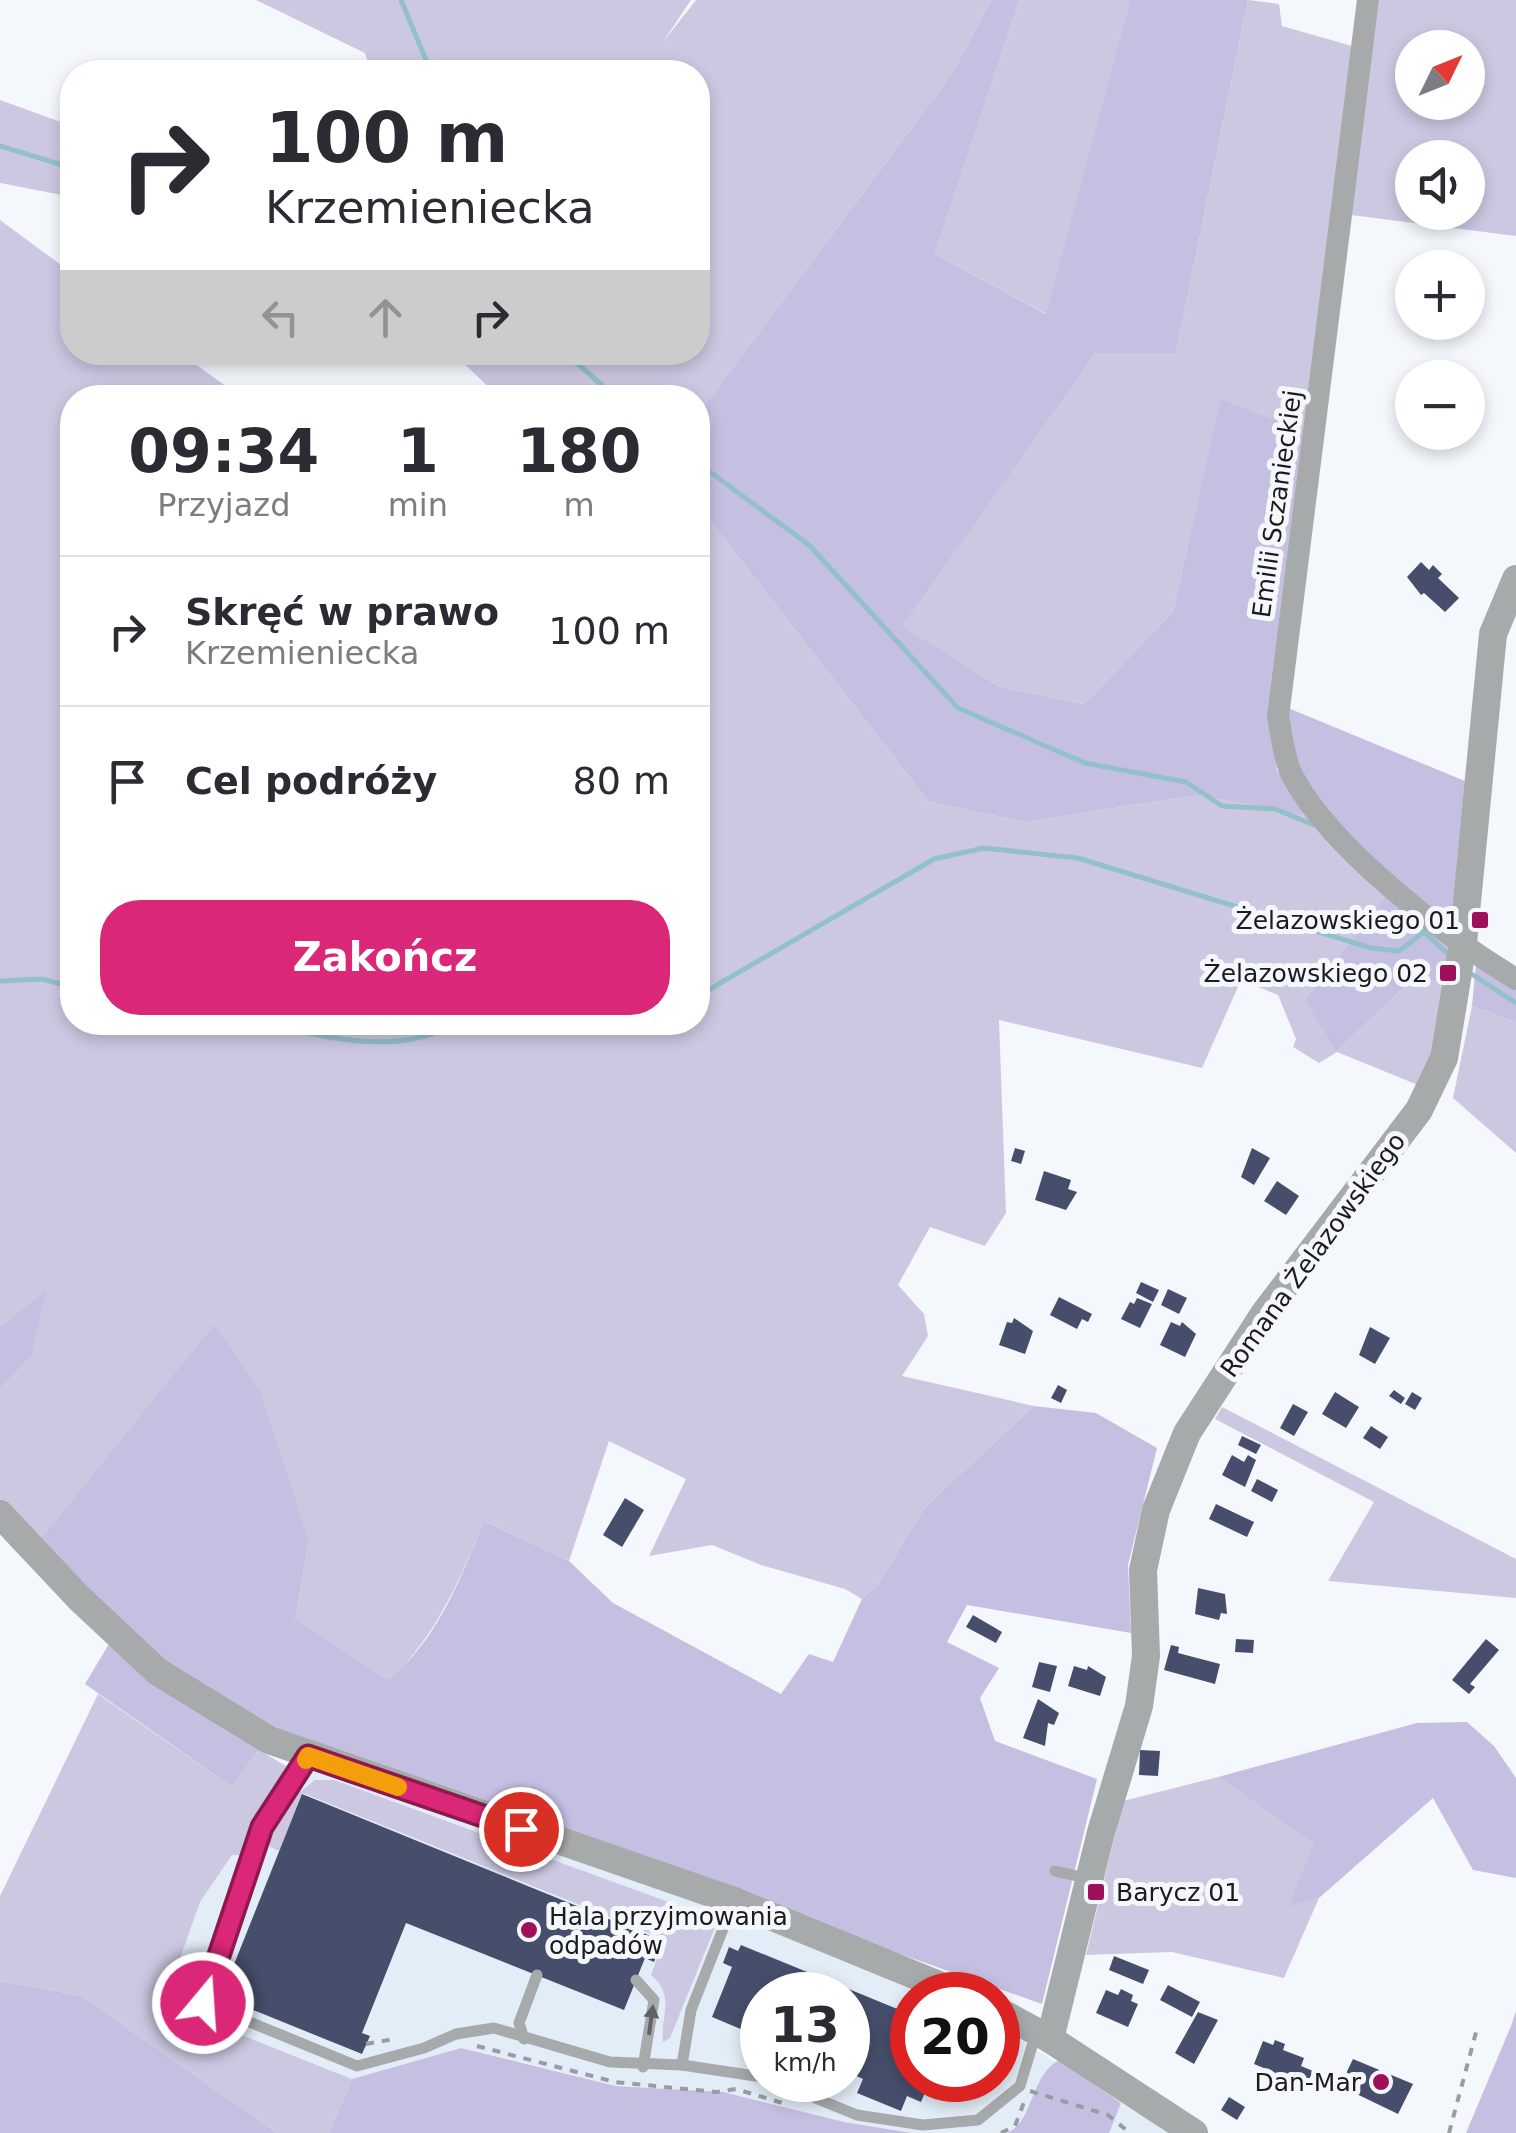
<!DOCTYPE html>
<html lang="pl">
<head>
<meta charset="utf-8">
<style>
	:root { --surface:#fff; --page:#f2f2f3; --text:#2b2b33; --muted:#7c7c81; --line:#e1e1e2; --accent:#db2777 }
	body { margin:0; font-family:"DejaVu Sans",sans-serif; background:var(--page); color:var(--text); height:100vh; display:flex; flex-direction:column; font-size:38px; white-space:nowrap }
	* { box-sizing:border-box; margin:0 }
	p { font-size:32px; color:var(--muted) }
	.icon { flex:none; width:55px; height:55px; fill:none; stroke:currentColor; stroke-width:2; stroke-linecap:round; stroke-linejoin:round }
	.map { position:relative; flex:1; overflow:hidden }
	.drawer { position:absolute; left:60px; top:385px; width:650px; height:650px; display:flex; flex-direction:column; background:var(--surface); border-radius:40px; box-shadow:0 5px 15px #0003 }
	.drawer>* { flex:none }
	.top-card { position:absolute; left:60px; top:60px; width:650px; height:305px; border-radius:40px; box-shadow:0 5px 15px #0003; background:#fff; color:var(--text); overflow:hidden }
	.needle { width:65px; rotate:47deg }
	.fabs { position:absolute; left:1395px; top:30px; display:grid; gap:20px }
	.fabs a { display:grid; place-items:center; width:90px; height:90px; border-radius:50%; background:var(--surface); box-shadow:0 5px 15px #0003; font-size:50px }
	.speed { position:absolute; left:740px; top:1972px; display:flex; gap:20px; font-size:50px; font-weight:700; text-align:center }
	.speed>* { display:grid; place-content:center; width:130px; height:130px; border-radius:50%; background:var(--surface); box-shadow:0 5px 15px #0003; line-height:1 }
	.speed small { font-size:25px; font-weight:400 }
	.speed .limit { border:15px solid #d22; background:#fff; color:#111 }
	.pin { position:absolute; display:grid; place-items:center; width:85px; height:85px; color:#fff; margin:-42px; border:5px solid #fff; border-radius:50%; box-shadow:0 2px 10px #0007 }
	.me { position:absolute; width:110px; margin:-55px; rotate:18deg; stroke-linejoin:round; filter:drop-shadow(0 0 8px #0008) }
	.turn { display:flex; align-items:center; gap:35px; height:210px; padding:0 40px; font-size:45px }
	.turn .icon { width:130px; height:130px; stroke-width:2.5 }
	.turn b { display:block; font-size:70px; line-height:85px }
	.lanes { display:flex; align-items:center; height:95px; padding:0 40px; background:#0003; justify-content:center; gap:50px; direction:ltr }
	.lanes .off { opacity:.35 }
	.eta { display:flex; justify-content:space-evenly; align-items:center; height:170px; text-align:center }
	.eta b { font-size:60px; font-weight:800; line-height:70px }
	.action { display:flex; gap:20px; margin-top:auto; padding:20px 40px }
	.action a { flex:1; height:115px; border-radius:40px; background:var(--accent); color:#fff; font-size:40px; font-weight:800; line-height:115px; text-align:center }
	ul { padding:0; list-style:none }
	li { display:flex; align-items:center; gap:30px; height:150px; padding:0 40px; border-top:2px solid var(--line) }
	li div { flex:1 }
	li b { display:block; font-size:38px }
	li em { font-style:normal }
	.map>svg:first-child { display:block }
</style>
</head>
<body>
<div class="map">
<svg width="1516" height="2133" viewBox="0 0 1516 2133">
	<rect width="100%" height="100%" fill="#f4f8fd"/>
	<!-- built -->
	<path fill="#e3edf8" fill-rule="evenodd" d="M286,1766l48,11 366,123 226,95h-14v85h86v-54l122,77 59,30h-156l-6,-5 -9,5h-96l-69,-11 -120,-29 -108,-8 -154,-37 -109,31 -188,-75 36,-102 32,-47 9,-1zM762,1995h86v85h-86z"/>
	<!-- green -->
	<g fill="#cdc8e2" fill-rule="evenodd">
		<polygon points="256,0 691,0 663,42 696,0 991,0 952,74 698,414 698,398 499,397 453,353 698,352 698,72 371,72 365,53"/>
		<polygon points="1019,0 1130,0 1047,314 935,254"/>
		<polygon points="1248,0 1279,4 1282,26 1352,46 1303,431 1220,400 1173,612 1084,704 1000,687 901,626 1096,353 1176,353"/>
		<path d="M1379,0h137v236l-165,-21zM1412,48h56v54h-56zM1412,158h56v54h-56z"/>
		<polygon points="0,100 72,126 72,197 0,183"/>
		<path d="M0,220l72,53v79l108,1 61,44 -169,1v624h626v-517l231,297 96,20 174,-27 116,23 74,75 -52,158 80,-76 25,10 -14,85 -10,15 -81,-33 -18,11 -26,-16 3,-8 -18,-44 -37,-15 -39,88 -203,-48 7,193 -21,33 -55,-19 -32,58 26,29 4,22 -26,40 132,30 -110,102 -45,75 -17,16 -17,-10 -84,-24 -49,-20 -63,11 37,-77 -77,-38 -40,120 -85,-40c-24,59 -48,115 -95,160l-94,-63 14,-76 -272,2 -37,-45v-110l32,-33 13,-65 -45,36z"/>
		<polygon points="1472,1006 1516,1022 1516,1153 1453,1098"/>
		<polygon points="1222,1407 1516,1559 1516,1598 1328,1581 1374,1502 1215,1419"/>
		<polygon points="98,1694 232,1787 259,1750 286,1766 240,1855 232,1855 200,1902 164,2004 352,2079 329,2133 277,2133 82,1996 0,1981 0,1896"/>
		<polygon points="1218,1777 1315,1843 1290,1905 1319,1898 1284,1978 1172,1952 1086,1955 1123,1801"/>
		<path d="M315,1780h19l384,140 -48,118 -7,4c-3,-27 13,-46 -12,-67l13,-36 -361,-146 -24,58 -12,-6 19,-42z"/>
	</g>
	<!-- forest -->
	<g fill="#c5bfe2">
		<polygon points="991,0 1019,0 935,254 1046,314 1130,0 1248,0 1176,353 1096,353 902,626 1000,687 1084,704 1173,612 1220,399 1303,431 1270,716 1277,770 1315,818 1199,795 1025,822 929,802 698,505 698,414 952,74"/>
		<path d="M1288,708l177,73 -14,146c-59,-49 -134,-96 -158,-172 -5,-14 -4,-32 -5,-47z"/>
		<polygon points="1389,893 1451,944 1442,985 1417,975 1337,1051 1305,1001"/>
		<polygon points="1476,964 1516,990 1516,1022 1472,1006"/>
		<polygon points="46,1290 32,1356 0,1389 0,1327"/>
		<path d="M214,1325l46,65 49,152 -14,76 93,62c49,-39 73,-102 96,-159l85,40 44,42 168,91 28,-40 24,8 29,-63 17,-16 45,-75 110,-102 62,7 61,35 -29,117 3,68 -164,-28 -20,37 52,26 -19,30 15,43 102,38 -55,225 -741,-261 -141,-78 -123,-121z"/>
		<polygon points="112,1639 259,1750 232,1787 85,1684"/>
		<polygon points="1467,1722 1494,1746 1516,1778 1516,1878 1473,1870 1433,1798 1319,1898 1289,1906 1314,1843 1218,1777 1417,1723"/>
		<polygon points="0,1981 82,1996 277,2133 0,2133"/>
		<polygon points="1516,2011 1516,2133 1466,2133 1511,2026"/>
		<polygon points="461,2048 616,2086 723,2092 844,2122 912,2133 329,2133 352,2079"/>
		<path d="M1059,2060l62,43 -12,30h-101c27,-15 22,-57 51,-73z"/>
	</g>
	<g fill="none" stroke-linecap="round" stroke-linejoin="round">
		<!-- stream -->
		<g stroke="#93c1ca" stroke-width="5">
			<polyline points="401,0 431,72"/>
			<polyline points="0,146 72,168"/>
			<polyline points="564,352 617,398"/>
			<polyline points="698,463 809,545 958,708 1085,763 1186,782 1222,806 1275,809 1314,825"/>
			<polyline points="1401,910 1451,957"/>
			<polyline points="1467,971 1516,1003"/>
			<polyline points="0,981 42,979 72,987"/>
			<polyline points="698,996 934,859 984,848 1078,858 1371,948 1399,951 1424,932"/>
			<path d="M261,1022c64,15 137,36 197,0"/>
		</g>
	</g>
	<!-- building -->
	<g fill="#464e6b">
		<polygon points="1421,562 1429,570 1433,565 1442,574 1438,578 1459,598 1445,612 1424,593 1421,595 1407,577"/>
		<polygon points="1015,1148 1025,1151 1021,1164 1011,1161"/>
		<polygon points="1252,1148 1270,1158 1254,1185 1241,1177"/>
		<polygon points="1044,1171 1071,1180 1068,1189 1077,1192 1066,1210 1035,1200"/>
		<polygon points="1277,1181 1299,1196 1286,1215 1264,1201"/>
		<polygon points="1141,1282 1159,1290 1153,1302 1136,1293"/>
		<polygon points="1168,1289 1187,1298 1179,1314 1161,1305"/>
		<polygon points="1059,1297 1092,1314 1088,1322 1082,1319 1077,1329 1050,1315"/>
		<polygon points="1137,1298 1152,1304 1140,1328 1121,1319 1130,1302 1134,1304"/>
		<polygon points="1014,1318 1033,1331 1025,1354 999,1345 1007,1322 1012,1323"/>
		<polygon points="1171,1322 1180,1326 1182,1322 1196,1334 1185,1357 1160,1345"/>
		<polygon points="1370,1327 1390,1338 1375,1364 1359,1355"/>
		<polygon points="1058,1385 1067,1390 1061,1403 1051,1398"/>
		<polygon points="1394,1390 1405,1398 1401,1404 1389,1396"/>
		<polygon points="1335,1392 1359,1407 1346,1428 1322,1414"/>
		<polygon points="1412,1392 1422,1398 1415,1410 1405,1404"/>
		<polygon points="1293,1404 1308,1412 1294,1436 1280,1428"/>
		<polygon points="1371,1426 1388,1437 1380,1449 1363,1438"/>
		<polygon points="1242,1436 1261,1445 1256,1454 1238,1445"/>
		<polygon points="1232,1455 1244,1462 1248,1455 1256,1460 1245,1487 1222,1475"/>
		<polygon points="1257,1479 1278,1490 1272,1502 1251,1491"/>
		<polygon points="625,1498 644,1510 622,1547 603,1535"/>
		<polygon points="1216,1504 1254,1522 1247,1537 1209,1519"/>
		<polygon points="1198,1588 1225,1594 1227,1614 1221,1613 1219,1620 1195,1614"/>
		<polygon points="973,1615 1002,1632 996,1643 966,1627"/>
		<polygon points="1236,1639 1254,1640 1253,1653 1235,1652"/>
		<polygon points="1486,1639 1499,1650 1470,1684 1475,1687 1469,1694 1452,1680"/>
		<polygon points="1171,1645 1179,1647 1178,1653 1220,1664 1215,1684 1164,1670"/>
		<polygon points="1039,1662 1057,1666 1050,1692 1032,1687"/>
		<polygon points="1074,1666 1087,1670 1088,1666 1106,1677 1100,1696 1068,1686"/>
		<polygon points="1038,1699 1059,1713 1054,1725 1048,1723 1045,1746 1023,1738"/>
		<polygon points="1140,1750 1160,1751 1158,1776 1139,1775"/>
		<polygon points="302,1794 653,1937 661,1944 654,1962 645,1958 624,2010 406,1923 362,2033 370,2036 362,2054 221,1997"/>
		<polygon points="741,1945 912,2015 912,2080 930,2080 921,2102 907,2096 901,2111 857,2093 863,2079 848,2072 848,1995 762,1995 762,2038 712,2017 732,1967 723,1963 729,1947 738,1951"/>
		<polygon points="1114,1956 1149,1970 1143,1984 1109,1970"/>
		<polygon points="1168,1985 1200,2002 1192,2017 1160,2000"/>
		<polygon points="1121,1989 1133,1995 1131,2001 1138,2004 1128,2027 1096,2013 1106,1990 1118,1995"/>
		<polygon points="1198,2012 1218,2020 1194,2064 1175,2053"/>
		<polygon points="1275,2040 1285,2044 1283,2050 1304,2058 1301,2066 1313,2071 1306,2086 1254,2064 1263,2041 1273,2045"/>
		<polygon points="1353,2059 1413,2084 1398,2114 1340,2086"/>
		<polygon points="1229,2097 1245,2107 1237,2120 1221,2110"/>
	</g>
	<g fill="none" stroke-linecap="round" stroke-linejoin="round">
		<!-- path -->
		<g stroke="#999ca0" stroke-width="4" stroke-dasharray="8 8" stroke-linecap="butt">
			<polyline points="366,2044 394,2039"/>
			<polyline points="477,2046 615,2082 716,2092 736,2089 789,2105"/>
			<polyline points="1030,2091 1108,2115 1130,2133"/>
			<polyline points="1001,2133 1015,2126 1024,2102"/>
			<polyline points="1449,2133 1478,2025"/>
		</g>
		<!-- service -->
		<g stroke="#a7aaab" stroke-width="11">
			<polyline points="308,1757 261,1827 203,2003 357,2066 424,2048 456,2034 494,2028 610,2062 682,2065 691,2010 734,1901"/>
			<polyline points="1055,1871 1090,1879"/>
			<polyline points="636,1980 654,2000 643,2067"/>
			<polyline points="524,2039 519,2023 537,1975"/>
			<polyline points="682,2065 762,2077"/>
			<polyline points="771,2080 857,2115 923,2125 978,2120 1020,2086 1036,2033"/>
		</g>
		<!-- minor -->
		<path stroke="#a7aaab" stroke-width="22" d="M1368,0l-90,717c4,19 6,43 15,60 39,72 153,160 223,202"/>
		<!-- tertiary -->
		<g stroke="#a7aaab" stroke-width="28">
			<polyline points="0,1514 79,1598 158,1672 269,1740 734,1901 963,1995"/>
			<polyline points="998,2011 1050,2039 1194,2133"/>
			<polyline points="1050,2039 1101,1832 1139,1706 1146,1656 1143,1570 1156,1510 1187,1433 1264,1314 1419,1110 1444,1058 1463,943 1493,634 1516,579"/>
		</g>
	</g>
	<!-- one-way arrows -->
	<defs><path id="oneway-solid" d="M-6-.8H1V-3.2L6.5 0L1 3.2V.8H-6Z" transform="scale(2.5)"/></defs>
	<use fill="#606264" href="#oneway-solid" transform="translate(651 2020) rotate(-82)"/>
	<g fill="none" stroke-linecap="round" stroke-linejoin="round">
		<defs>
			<polyline id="route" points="203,2003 262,1827 308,1756 521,1829"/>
		</defs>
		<!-- route casing -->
		<use href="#route" stroke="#8e194d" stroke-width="25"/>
		<!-- route -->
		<use href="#route" stroke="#db2777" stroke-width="18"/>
		<!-- slow -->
		<polyline stroke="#f59e0b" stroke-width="18" points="306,1760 308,1756 398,1787"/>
	</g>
	<!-- markers -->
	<g fill="#9f105a" stroke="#f4f8fd" stroke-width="4">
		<rect x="1470" y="910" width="20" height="20" rx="5"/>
		<rect x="1438" y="963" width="20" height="20" rx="5"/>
		<rect x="1086" y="1882" width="20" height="20" rx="5"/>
		<circle cx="529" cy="1930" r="10"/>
		<circle cx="1381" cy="2082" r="10"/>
	</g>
	<g text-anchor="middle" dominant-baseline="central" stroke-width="10" stroke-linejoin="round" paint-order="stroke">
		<!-- street labels -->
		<g font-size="25" fill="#191b1d" stroke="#f4f8fd">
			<text transform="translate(1277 504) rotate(-82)">Emilii Sczanieckiej</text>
			<text transform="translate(1313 1255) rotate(-54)">Romana Żelazowskiego</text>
		</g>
		<!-- poi labels -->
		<g font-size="25" fill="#191b1d" stroke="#f4f8fd" text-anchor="end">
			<text x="1460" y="920">Żelazowskiego 01</text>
			<text x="1428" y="973">Żelazowskiego 02</text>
			<text x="1116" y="1892" text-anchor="start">Barycz 01</text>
			<text x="549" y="1916" text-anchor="start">Hala przyjmowania<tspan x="549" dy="29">odpadów</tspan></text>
			<text x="1361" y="2082">Dan-Mar</text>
		</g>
	</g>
</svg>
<div class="fabs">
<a><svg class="needle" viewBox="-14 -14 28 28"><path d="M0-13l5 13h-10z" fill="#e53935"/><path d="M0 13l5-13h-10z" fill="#7c7c81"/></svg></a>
<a><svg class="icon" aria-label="sound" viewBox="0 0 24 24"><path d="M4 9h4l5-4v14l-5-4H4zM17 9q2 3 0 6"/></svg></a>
<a>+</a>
<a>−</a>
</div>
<div class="speed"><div>13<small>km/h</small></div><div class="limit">20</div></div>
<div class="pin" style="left:521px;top:1829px;background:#d93025"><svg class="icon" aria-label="arrive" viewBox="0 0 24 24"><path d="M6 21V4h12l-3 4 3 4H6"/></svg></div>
<svg class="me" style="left:203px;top:2003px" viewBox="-20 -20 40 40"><circle r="17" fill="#db2777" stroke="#fff" stroke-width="3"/><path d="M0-11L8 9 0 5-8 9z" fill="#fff"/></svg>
<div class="top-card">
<div class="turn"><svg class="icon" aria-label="right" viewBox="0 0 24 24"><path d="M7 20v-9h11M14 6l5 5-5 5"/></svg><div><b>100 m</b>Krzemieniecka</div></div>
<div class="lanes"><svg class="icon off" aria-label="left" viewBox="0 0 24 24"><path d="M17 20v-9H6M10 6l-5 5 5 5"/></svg><svg class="icon off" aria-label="ahead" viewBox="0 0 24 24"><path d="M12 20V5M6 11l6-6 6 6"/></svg><svg class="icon" aria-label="right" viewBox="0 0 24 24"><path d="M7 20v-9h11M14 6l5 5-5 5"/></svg></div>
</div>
<section class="drawer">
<div class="eta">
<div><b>09:34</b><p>Przyjazd</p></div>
<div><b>1</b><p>min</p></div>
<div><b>180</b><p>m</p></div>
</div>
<ul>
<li><svg class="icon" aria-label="right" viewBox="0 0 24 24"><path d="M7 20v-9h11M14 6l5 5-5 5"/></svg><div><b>Skręć w prawo</b><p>Krzemieniecka</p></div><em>100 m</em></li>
<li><svg class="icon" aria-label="arrive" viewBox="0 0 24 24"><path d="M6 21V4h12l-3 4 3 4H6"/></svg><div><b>Cel podróży</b></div><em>80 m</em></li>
</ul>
<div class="action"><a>Zakończ</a></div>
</section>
</div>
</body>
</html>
